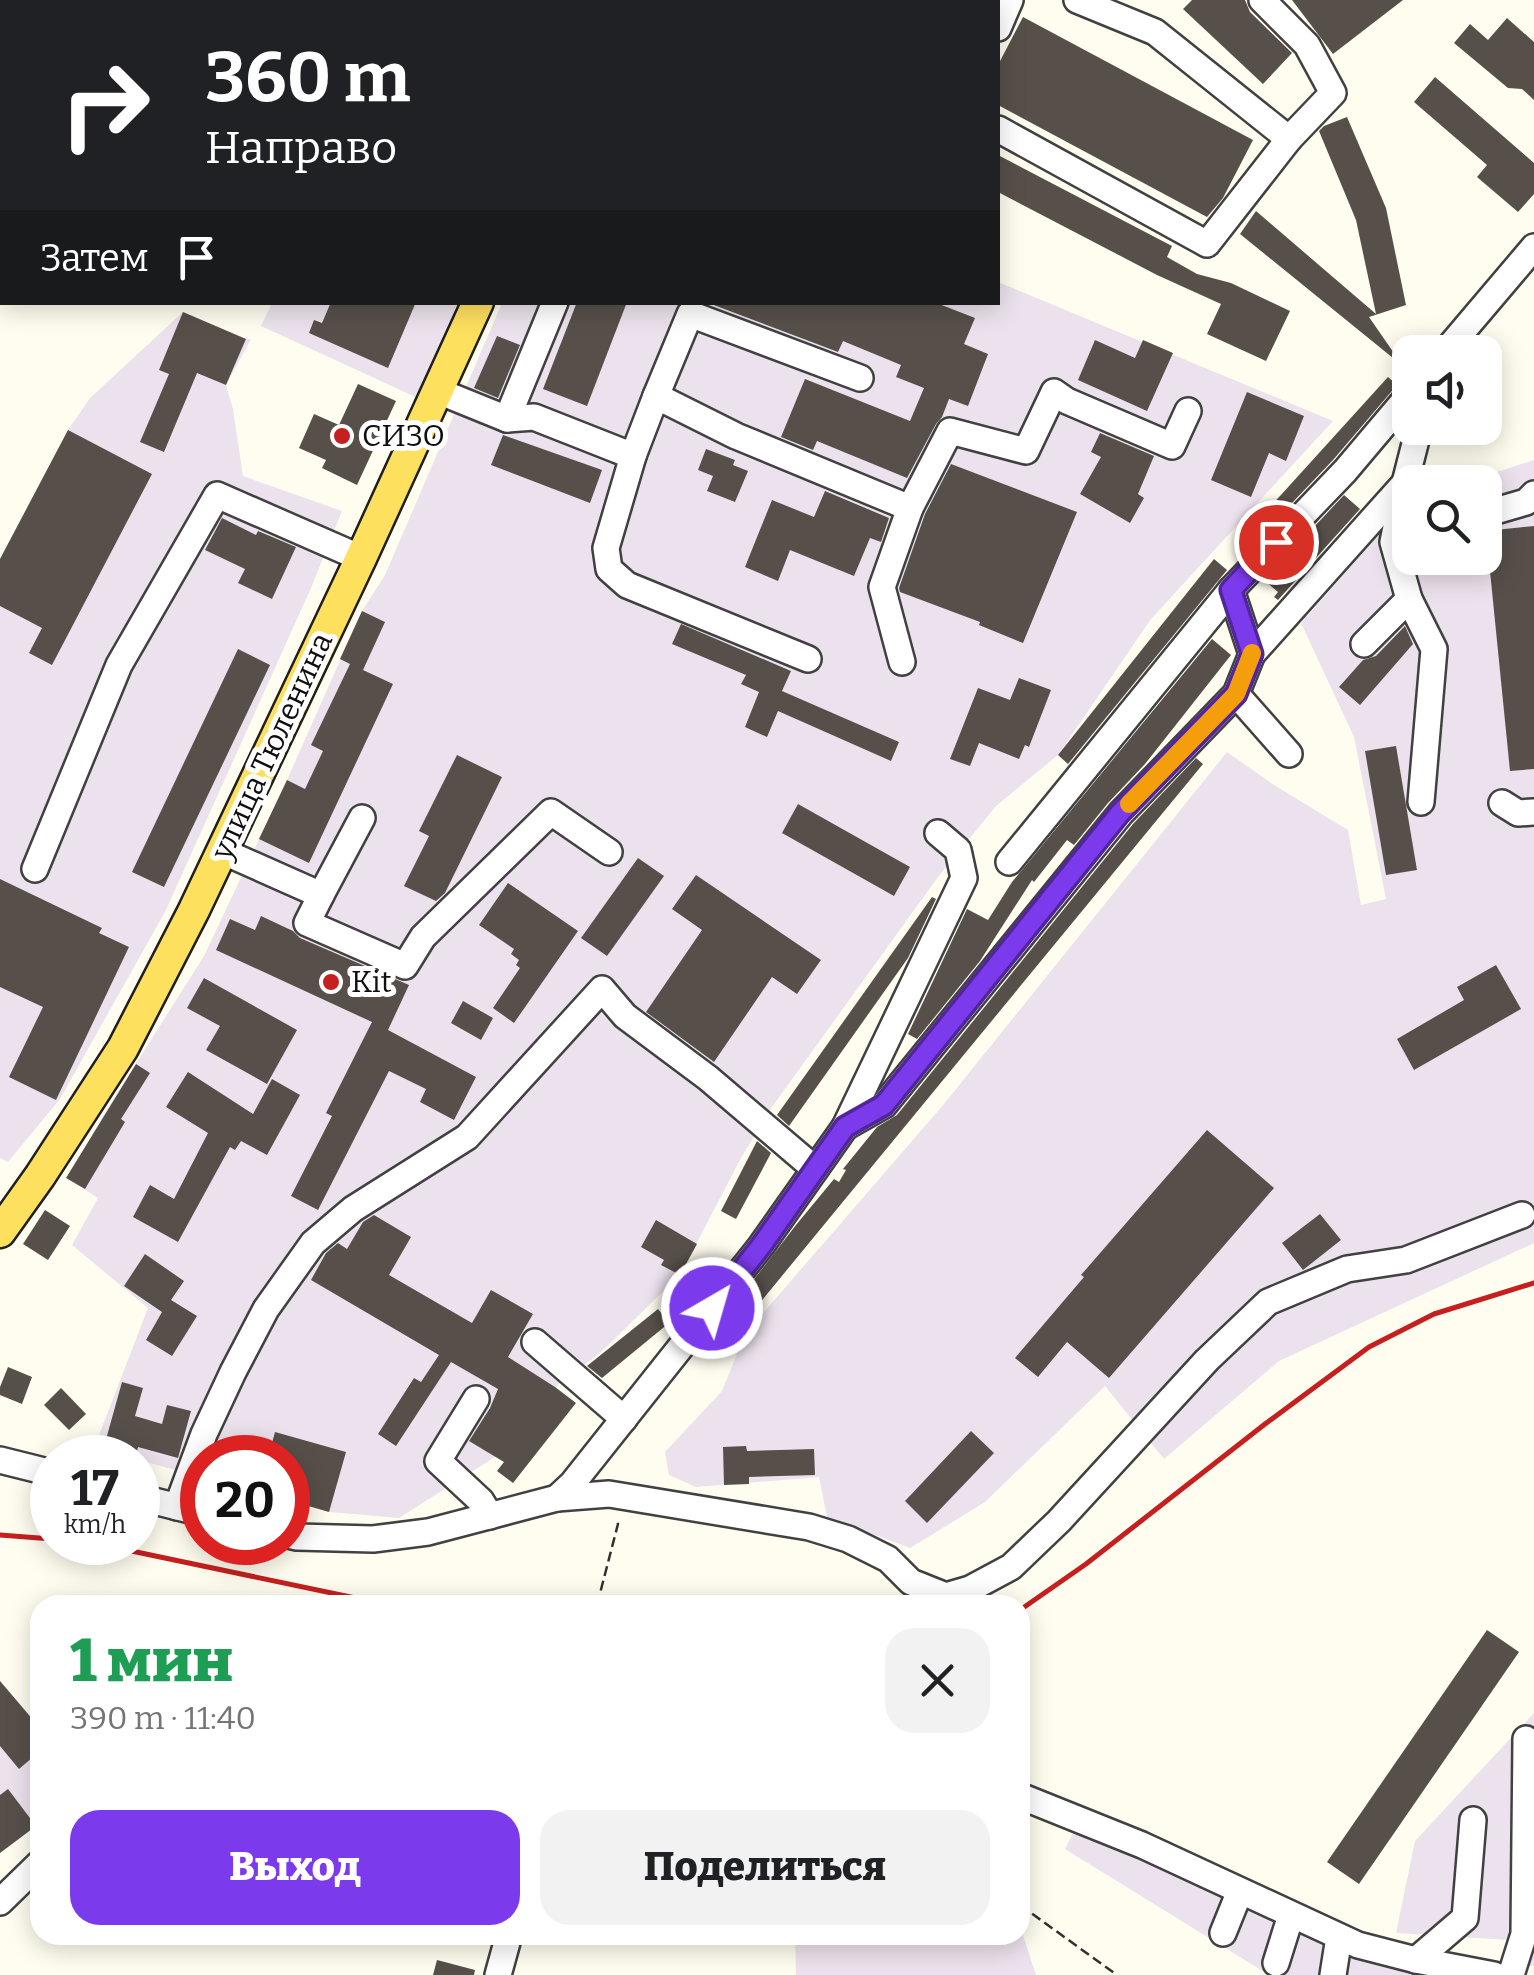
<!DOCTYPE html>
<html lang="ru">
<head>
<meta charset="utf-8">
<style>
	:root { --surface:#fff; --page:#f2f2f2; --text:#202124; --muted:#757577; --accent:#7c3aed }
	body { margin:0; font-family:Bitter,serif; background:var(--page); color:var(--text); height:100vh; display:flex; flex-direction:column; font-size:38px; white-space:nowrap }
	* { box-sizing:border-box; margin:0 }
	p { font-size:32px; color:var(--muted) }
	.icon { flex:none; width:55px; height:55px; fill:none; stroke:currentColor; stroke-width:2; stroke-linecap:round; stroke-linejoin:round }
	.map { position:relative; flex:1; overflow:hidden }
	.sheet { position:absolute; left:30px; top:1595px; width:1000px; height:350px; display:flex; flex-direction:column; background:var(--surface); border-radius:30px; box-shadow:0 5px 25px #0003 }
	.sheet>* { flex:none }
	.hud { position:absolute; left:0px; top:0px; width:1000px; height:305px; box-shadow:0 5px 25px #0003; background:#202124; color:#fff; overflow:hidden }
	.fabs { position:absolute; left:1392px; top:335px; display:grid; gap:20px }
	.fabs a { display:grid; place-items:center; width:110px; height:110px; border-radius:20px; background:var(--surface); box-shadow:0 5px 25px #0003; font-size:50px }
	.speed { position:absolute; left:30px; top:1435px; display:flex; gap:20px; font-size:50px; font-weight:700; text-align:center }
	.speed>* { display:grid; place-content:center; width:130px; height:130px; border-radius:50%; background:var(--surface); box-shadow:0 5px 25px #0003; line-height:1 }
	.speed small { font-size:25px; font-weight:400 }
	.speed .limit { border:15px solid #d22; background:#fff; color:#111 }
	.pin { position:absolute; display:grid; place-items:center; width:85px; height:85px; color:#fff; margin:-42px; border:5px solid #fff; border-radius:50%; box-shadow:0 2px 10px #0007 }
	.me { position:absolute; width:110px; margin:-55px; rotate:38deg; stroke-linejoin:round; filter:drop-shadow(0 0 8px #0008) }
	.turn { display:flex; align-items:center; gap:35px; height:210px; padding:0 40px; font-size:45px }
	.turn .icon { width:130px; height:130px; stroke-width:2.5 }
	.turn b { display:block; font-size:70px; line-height:85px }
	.then { display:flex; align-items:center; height:95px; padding:0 40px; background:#0003; gap:20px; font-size:38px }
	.round { display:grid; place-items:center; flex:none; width:105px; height:105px; border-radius:30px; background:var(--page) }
	.headline { display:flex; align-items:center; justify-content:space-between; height:170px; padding:0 40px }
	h1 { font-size:60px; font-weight:800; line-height:75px; color:#1e9e55 }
	.action { display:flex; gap:20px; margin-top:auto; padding:20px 40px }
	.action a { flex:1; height:115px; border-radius:30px; background:var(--accent); color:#fff; font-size:40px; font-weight:800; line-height:115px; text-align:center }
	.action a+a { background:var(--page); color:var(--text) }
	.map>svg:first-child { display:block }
</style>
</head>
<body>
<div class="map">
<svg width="1534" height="1975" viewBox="0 0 1534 1975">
	<rect width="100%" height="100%" fill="#fffdef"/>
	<!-- industrial -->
	<g fill="#ece2ed">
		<polygon points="998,282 1333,421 1151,619 1058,755 996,806 938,877 772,1107 741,1158 680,1275 599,1354 559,1384 495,1457 399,1518 329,1512 288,1500 288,1458 202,1458 202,1477 138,1460 138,1458 128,1457 94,1448 148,1308 72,1245 98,1198 67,1178 106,1111 204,956 287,780 362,611 385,575 502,303 998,302"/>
		<polygon points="272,303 458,303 420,399 261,326"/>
		<polygon points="183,312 246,339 251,339 226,385 233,409 243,476 342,511 311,588 166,910 60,1099 8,1162 0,1158 0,559 68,430 90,398"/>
		<polygon points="1534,460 1534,1243 1279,1361 1164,1459 1105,1386 985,1502 910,1548 827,1517 819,1477 696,1487 669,1475 665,1452 722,1391 745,1334 944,1104 1227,752 1274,785 1348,830 1361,905 1386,899 1354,737 1301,623 1409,501 1410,558 1485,558 1485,482 1466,482"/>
		<polygon points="0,1681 40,1729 40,1823 0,1853"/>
		<polygon points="1534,1713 1534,1966 1528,1966 1528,1941 1396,1933 1415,1841"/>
		<polygon points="1076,1827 1452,1975 1269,1975 1065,1849"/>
		<polygon points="1020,1926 1036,1975 796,1975 795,1935 1020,1935"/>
	</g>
	<!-- building -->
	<g fill="#57504a">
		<polygon points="1192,0 1245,0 1250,12 1292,53 1263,84 1183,9"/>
		<polygon points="1292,0 1403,0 1333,54"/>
		<polygon points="1023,17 1253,140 1223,198 1207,217 998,105 998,65"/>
		<polygon points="1507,18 1534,42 1534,100 1522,89 1508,88 1454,43 1470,24 1488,40"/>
		<polygon points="1435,77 1534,163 1534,194 1518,212 1477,177 1487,165 1414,102"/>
		<polygon points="1347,117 1386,208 1406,305 1369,317 1396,356 1393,358 1240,234 1256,211 1376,314 1356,220 1319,131 1324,126"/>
		<polygon points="998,155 1172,246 1167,257 1197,274 1231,283 1290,311 1266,361 1207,334 1221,304 1157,275 998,192"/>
		<polygon points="331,302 416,302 388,368 309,333 314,320 322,323"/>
		<polygon points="577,302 627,302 587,406 543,389"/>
		<polygon points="706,302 934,302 975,318 964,344 988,354 968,406 949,399 942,417 936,424 907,478 817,441 813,450 781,437 805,379 910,421 924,388 896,377 901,365 843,341 838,352"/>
		<polygon points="183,312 246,339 226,385 197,373 164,452 140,442 169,374 159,370"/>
		<polygon points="497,336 520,345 498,398 474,388"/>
		<polygon points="1095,340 1135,358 1143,340 1173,353 1147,411 1078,380"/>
		<polygon points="1388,377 1397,385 1333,460 1249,548 1240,540"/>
		<polygon points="358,384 396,401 357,485 322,468 326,460 299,448 314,414 339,425"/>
		<polygon points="1247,392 1304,416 1286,461 1269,453 1251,497 1211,480"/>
		<polygon points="68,430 152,474 52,665 29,653 42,628 0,606 0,559"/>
		<polygon points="1100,433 1154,456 1138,494 1144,498 1130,523 1080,494 1101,457 1091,452"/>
		<polygon points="503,435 602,470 590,503 491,465"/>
		<polygon points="706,449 735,460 733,465 748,471 735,502 707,491 713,476 698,470"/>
		<polygon points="951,464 1077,512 1023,643 979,625 980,622 900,592 899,588 925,514"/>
		<polygon points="825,491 889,518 881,542 870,538 854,576 790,550 778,581 745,567 772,500 814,517"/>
		<polygon points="1344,495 1360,509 1278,600 1274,597 1278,592 1264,580"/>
		<polygon points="222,518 256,535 258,531 296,547 272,599 238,583 245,569 205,550"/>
		<polygon points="1534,526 1534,769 1510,771 1486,531"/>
		<polygon points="1214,559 1227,570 1068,764 1058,755"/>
		<polygon points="362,611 385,622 363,670 393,684 309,863 259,839 287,780 305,789 323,751 311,745 350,664 340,659"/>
		<polygon points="681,624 791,671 782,691 899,742 891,761 778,711 767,737 745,727 759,692 741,684 746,675 672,644"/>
		<polygon points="1405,626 1413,644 1360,705 1339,687 1363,660 1376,656"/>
		<polygon points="1212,639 1231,655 1145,764 1108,803 1074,845 1067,840 1034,882 1032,880 980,961 917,1039 908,1034 967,909 988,920 1012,882"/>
		<polygon points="238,649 270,665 164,887 132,872"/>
		<polygon points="1019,678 1051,690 1029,747 1025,745 1019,759 979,743 970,766 950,759 978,688 1010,700"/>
		<polygon points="1396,746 1417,870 1386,875 1365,751"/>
		<polygon points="457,755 502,777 445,893 436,901 404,886 429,836 419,831"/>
		<polygon points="1196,758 1203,764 735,1333 722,1321 796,1225 834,1179 839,1182 846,1170 843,1169 877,1127 897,1115 1133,824"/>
		<polygon points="798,804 910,867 894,896 782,833"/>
		<polygon points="638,858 664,876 607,956 581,938"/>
		<polygon points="696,875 821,960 797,994 772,977 714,1062 646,1012 702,930 672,909"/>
		<polygon points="0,879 102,928 99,933 129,947 56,1100 9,1077 43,1007 0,987"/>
		<polygon points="508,883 578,931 514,1023 493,1008 520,968 516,965 519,960 511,954 514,949 479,925"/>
		<polygon points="932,897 936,899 908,958 789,1126 777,1115"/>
		<polygon points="261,916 293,931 300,938 409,985 388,1030 476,1077 454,1120 420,1102 426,1089 389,1071 318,1210 291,1196 332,1116 326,1113 372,1022 216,950 230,919 255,930"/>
		<polygon points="1496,965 1521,1009 1414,1070 1397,1039 1464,1000 1457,987"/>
		<polygon points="204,978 297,1030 267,1084 206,1050 220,1026 187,1008"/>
		<polygon points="463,1001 493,1018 481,1040 451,1023"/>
		<polygon points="136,1064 150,1073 121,1119 125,1122 85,1189 66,1178"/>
		<polygon points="188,1072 253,1114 272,1079 300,1095 267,1155 241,1141 235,1150 230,1147 178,1242 133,1217 150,1185 174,1199 208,1133 166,1107"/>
		<polygon points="1207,1130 1274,1188 1109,1378 1067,1342 1038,1377 1015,1358 1084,1277 1081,1275"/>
		<polygon points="757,1141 771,1153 736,1219 721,1211"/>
		<polygon points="45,1210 70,1226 48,1260 23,1244"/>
		<polygon points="1320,1214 1341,1240 1303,1270 1282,1243"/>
		<polygon points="374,1215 411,1237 389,1275 472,1323 491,1290 533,1314 508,1357 555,1387 576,1403 513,1483 497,1471 504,1462 469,1441 490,1408 498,1389 451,1362 396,1446 378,1434 414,1378 421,1382 439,1355 311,1280 326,1253 338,1243 347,1249 363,1222"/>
		<polygon points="656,1220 697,1244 680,1275 661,1265 664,1260 641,1247"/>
		<polygon points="145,1254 184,1281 171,1300 197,1316 172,1356 146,1340 162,1312 124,1286"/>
		<polygon points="658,1309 669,1323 602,1378 587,1366"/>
		<polygon points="8,1367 32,1377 22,1404 0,1395 0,1387"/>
		<polygon points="122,1382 143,1388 135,1416 162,1424 167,1405 191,1411 178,1458 138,1447 137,1451 105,1443"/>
		<polygon points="61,1388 86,1414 69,1430 44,1405"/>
		<polygon points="971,1431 994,1453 927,1523 905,1501"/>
		<polygon points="275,1432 346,1452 329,1512 288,1500 288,1458 268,1458"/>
		<polygon points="746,1446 747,1451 814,1449 815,1475 749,1477 749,1484 724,1485 723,1447"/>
		<polygon points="1487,1630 1519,1652 1359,1884 1327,1862"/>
		<polygon points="0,1681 40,1728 40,1751 19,1769 0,1746"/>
		<polygon points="8,1789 36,1826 0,1853 0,1795"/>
		<polygon points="437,1960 475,1970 474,1975 433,1975"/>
	</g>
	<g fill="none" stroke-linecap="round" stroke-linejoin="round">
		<defs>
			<g id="minor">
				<polyline points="1077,0 1155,32 1289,139 1333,93 1307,45 1262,0"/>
				<polyline points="179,2 181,0"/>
				<polyline points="998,28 1010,0"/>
				<polyline points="998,129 1207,244 1289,139"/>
				<polyline points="0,206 2,204"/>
				<polyline points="1445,352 1534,247"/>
				<polyline points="438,391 507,419 534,417 633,456 656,396 736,436 910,508 950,431 1026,451 1054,392 1067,401 1172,446 1188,411"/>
				<polyline points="656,396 690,314 860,378"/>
				<polyline points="507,419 555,302"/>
				<polyline points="633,456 606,548 609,569 627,585 808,659"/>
				<polyline points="1405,483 1393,542 1409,599 1434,649 1421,802"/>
				<polyline points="1485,514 1526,502 1534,494"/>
				<polyline points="1364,644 1409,599"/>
				<polyline points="1252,654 1405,483 1419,428"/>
				<polyline points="902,662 882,587 910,508"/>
				<polyline points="1236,694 1289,754"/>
				<polyline points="1502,803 1518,813 1534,812"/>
				<polyline points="222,851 321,895 307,923 405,966 423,937 551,812 609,852"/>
				<polyline points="1009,862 1231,590"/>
				<polyline points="35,869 119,665 217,495 361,558"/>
				<polyline points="321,895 362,818"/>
				<polyline points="845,1127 884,1105 1121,813 1236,694 1252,654 1231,590 1345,471 1410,394"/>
				<polyline points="535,1342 624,1419"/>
				<polyline points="476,1399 438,1461 481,1501 490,1516"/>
				<polyline points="0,1460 52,1473"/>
				<polyline points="138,1497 202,1513"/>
				<polyline points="557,1498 609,1494 809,1527 848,1539 888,1559 911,1582 946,1596 970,1589 1011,1567 1059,1521 1207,1360 1268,1302 1347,1269 1406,1260 1522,1215"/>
				<polyline points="177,1507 204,1434 233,1372 266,1309 313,1243 353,1209 467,1137 602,989 625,1016 708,1078 815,1169"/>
				<polyline points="288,1535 297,1537 373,1539 428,1532 557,1498 572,1484 761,1246 845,1127 964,878 958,850 938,833"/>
				<polyline points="1020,1796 1142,1845 1358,1945 1416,1960 1494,1975"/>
				<polyline points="0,1902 40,1863"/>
				<polyline points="1223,1933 1240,1891"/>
				<polyline points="1416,1960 1465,1918 1473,1820"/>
				<polyline points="1276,1963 1291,1915"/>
				<polyline points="498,1975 509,1935"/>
				<polyline points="1333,1975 1339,1937"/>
				<polyline points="1511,1975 1524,1934 1526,1739"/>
			</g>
			<g id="major">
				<polyline points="607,2 608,0"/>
				<polyline points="0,1232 40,1176 123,1048 194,910 361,558 478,302"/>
			</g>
		</defs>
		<!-- minor casing -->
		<use href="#minor" stroke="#414141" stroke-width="30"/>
		<!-- major casing -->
		<use href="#major" stroke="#1f1f1f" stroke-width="35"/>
		<!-- path -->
		<g stroke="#303030" stroke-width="2.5" stroke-dasharray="10 5" stroke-linecap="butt">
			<polyline points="597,1605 618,1524 617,1519"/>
			<polyline points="1020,1905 1117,1975"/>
		</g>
		<!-- minor -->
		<use href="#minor" stroke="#fff" stroke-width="25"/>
		<!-- major -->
		<use href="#major" stroke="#fee05f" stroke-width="30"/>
		<!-- rail -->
		<g stroke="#c5201f" stroke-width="5">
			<polyline points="0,1535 52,1539"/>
			<polyline points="74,1542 122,1549 389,1605"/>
			<polyline points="1020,1610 1086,1564 1265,1424 1369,1347 1434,1314 1534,1283"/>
		</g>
	</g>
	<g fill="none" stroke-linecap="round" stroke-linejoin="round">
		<defs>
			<polyline id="route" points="712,1308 761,1246 845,1127 884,1105 1120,813 1236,694 1252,654 1231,590 1276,542"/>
		</defs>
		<!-- route casing -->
		<use href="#route" stroke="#51269a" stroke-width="25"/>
		<!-- route -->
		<use href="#route" stroke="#7c3aed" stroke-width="18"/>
		<!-- slow -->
		<polyline stroke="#f59e0b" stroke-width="18" points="1129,804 1236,694 1252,653"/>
	</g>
	<!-- markers -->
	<g fill="#c5201f" stroke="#fff" stroke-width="4">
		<circle cx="342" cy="436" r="10"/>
		<circle cx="331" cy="982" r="10"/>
	</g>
	<g text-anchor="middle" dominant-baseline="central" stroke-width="10" stroke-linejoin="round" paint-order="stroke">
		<!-- poi labels -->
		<g font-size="30" fill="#0e0e0e" stroke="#fff" text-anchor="start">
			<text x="362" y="436">СИЗО</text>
			<text x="351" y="982">Kit</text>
		</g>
		<!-- street labels -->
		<g font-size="30" fill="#0e0e0e" stroke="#fff">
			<text transform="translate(272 746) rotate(-65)">улица Тюленина</text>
		</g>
	</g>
</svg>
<div class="fabs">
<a><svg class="icon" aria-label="sound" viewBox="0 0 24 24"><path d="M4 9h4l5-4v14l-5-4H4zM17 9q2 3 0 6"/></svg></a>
<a><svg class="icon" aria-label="search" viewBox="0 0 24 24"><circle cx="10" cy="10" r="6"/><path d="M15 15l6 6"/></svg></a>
</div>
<div class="speed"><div>17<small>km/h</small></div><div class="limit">20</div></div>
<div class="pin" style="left:1276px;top:542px;background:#d93025"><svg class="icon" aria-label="arrive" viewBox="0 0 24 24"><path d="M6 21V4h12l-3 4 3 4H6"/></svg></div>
<svg class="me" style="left:712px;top:1308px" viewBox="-20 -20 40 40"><circle r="17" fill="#7c3aed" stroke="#fff" stroke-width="3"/><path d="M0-11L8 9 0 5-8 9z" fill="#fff"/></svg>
<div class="hud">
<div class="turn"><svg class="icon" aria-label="right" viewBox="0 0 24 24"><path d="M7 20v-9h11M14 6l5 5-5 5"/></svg><div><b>360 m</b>Направо</div></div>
<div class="then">Затем<svg class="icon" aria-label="arrive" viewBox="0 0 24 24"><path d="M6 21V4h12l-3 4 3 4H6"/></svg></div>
</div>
<section class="sheet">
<div class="headline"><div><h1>1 мин</h1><p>390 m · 11:40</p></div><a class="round"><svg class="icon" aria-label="close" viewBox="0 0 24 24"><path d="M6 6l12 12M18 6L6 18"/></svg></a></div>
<div class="action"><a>Выход</a><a>Поделиться</a></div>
</section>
</div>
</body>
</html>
